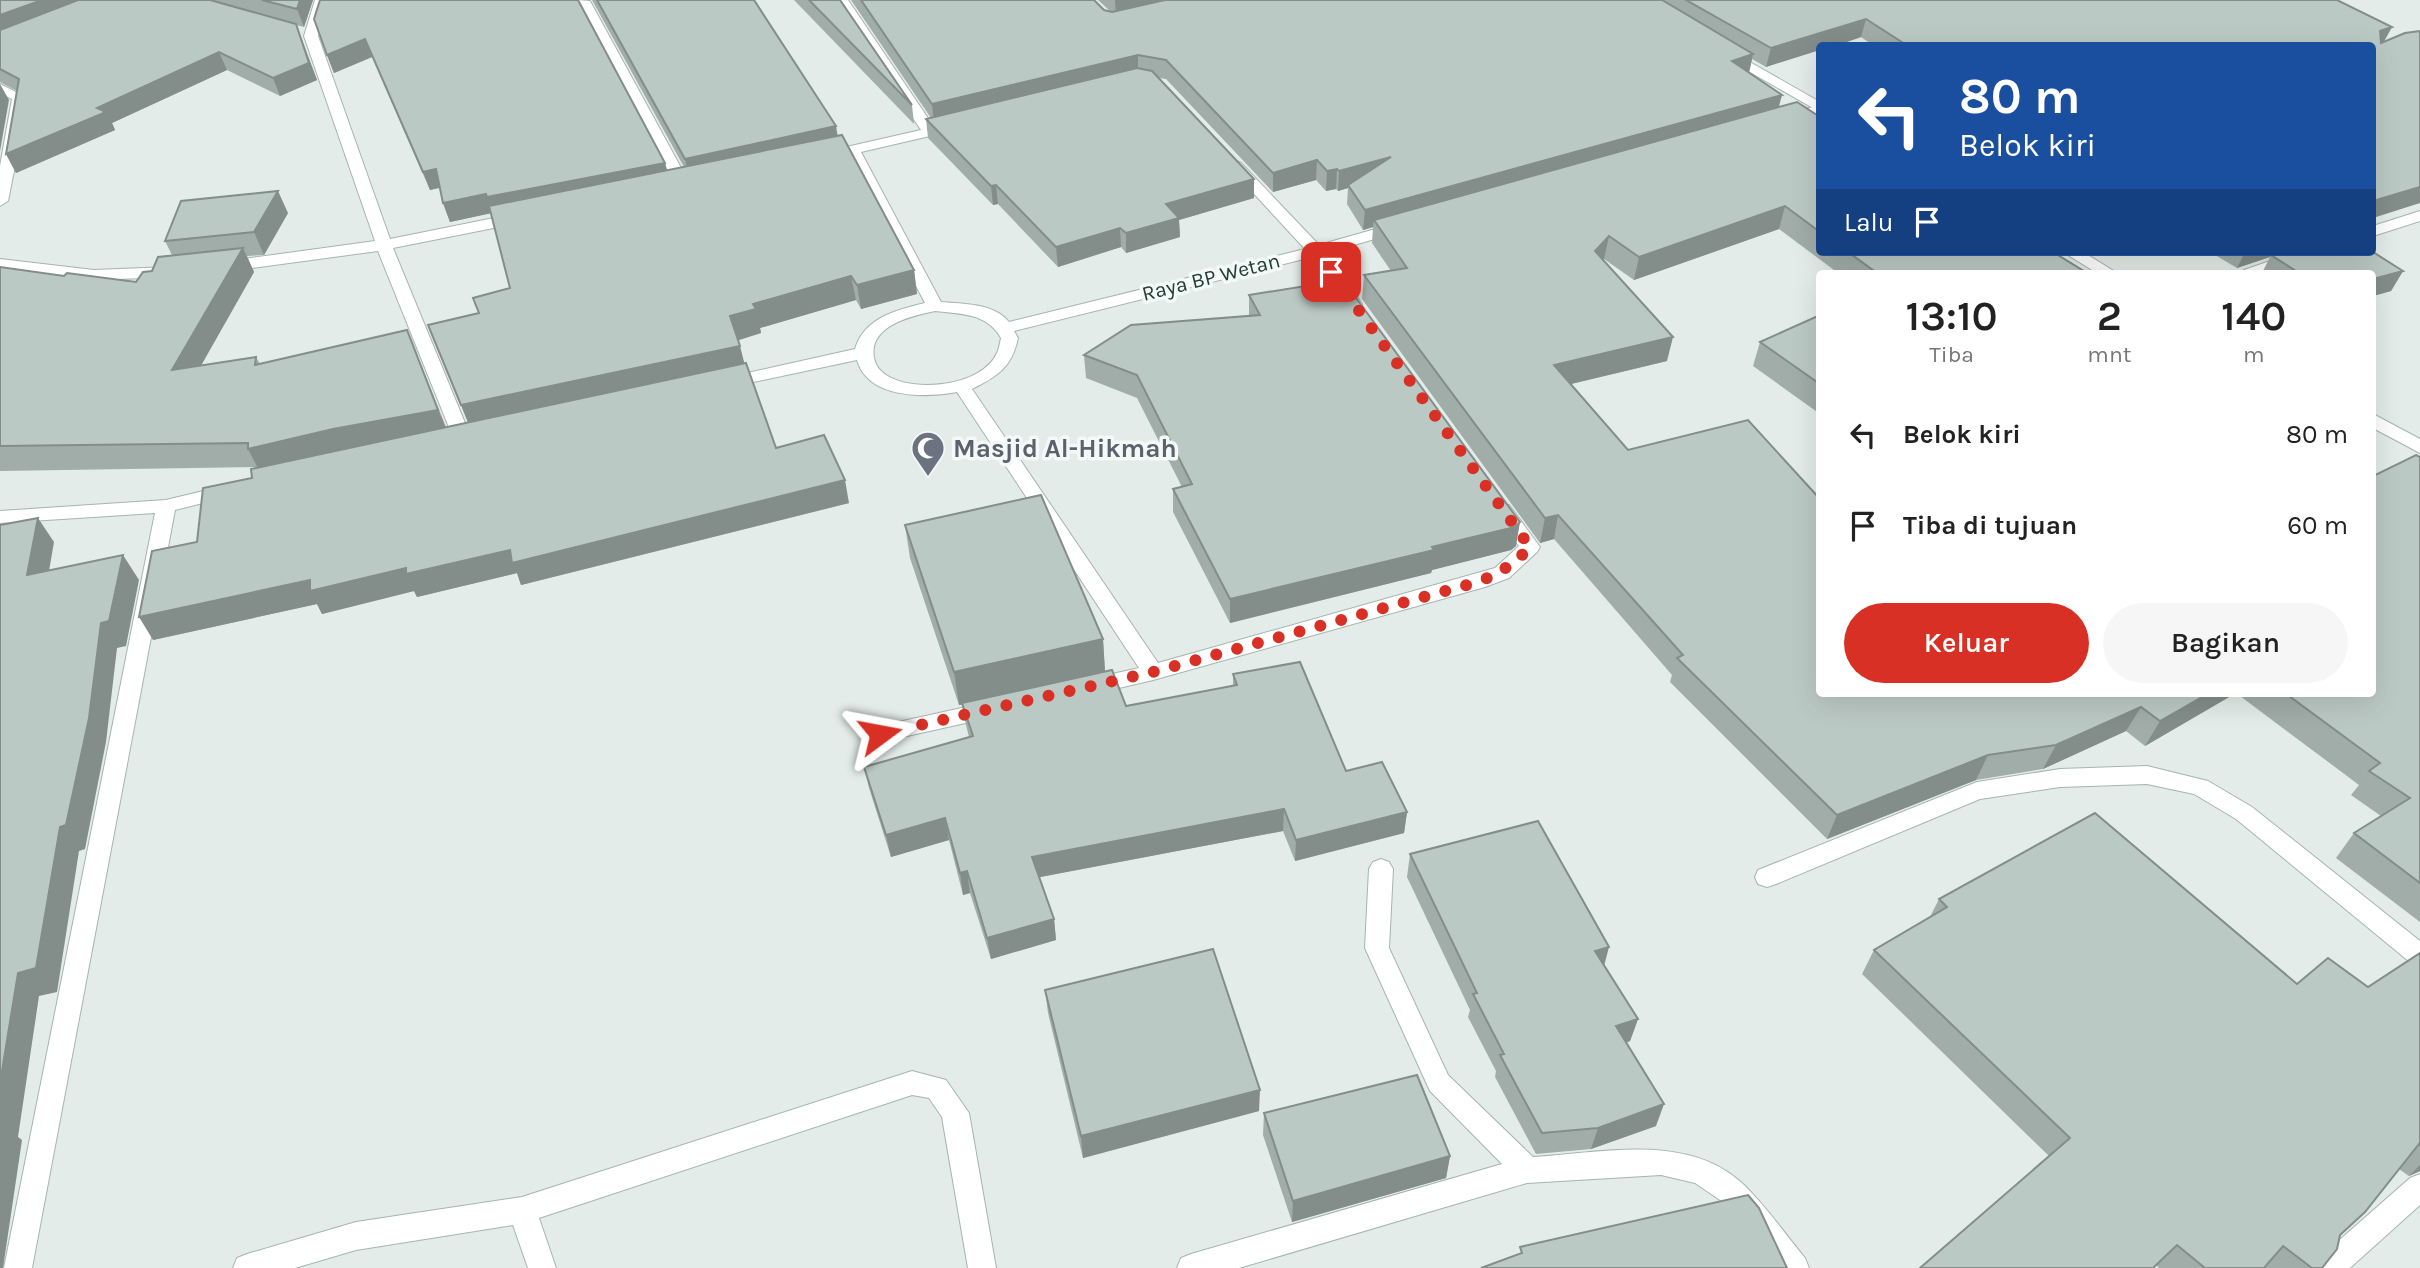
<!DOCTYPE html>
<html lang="id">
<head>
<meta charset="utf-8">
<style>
	:root { --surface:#fff; --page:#f6f6f6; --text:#222; --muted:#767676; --accent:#d93025 }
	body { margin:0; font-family:Karla,sans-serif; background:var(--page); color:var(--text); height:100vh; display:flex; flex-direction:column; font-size:26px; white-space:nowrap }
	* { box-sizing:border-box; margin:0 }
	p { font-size:23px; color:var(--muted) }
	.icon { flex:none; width:38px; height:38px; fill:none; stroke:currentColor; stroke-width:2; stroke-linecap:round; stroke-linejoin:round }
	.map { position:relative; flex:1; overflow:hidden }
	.details { position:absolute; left:1816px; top:270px; width:560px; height:427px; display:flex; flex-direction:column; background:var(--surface); border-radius:7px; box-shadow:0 7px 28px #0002 }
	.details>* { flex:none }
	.banner { position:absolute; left:1816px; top:42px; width:560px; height:214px; border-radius:7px; box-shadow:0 7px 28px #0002; background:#1a4fa0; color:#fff; overflow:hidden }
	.pin { position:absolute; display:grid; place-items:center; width:60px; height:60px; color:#fff; margin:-30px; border-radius:14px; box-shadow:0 4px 10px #0006 }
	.me { position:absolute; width:77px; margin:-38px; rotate:77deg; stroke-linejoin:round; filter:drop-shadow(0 0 5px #0008) }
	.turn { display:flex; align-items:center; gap:24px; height:147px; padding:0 28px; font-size:32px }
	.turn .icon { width:91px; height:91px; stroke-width:2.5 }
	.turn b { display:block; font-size:49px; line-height:60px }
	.then { display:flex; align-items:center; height:66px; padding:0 28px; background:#0003; gap:14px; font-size:26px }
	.eta { display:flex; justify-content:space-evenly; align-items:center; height:119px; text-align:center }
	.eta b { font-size:42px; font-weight:600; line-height:49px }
	.button { display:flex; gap:14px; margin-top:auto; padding:14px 28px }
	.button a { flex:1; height:80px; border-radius:42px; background:var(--accent); color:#fff; font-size:28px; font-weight:600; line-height:80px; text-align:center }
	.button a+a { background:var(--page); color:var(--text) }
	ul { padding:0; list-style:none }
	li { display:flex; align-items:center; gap:21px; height:91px; padding:0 28px }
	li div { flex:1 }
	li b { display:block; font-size:26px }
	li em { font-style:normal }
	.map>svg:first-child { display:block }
</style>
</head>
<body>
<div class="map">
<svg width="2420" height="1268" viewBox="0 0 2420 1268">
	<rect width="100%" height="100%" fill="#e3ece8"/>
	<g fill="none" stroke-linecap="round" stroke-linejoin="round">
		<defs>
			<g id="street">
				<polygon points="315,0 329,0 318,36 390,239 519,213 527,218 519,223 393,248 472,440 470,444 456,444 454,440 378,251 222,272 214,267 222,262 375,241 304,36"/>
				<polygon points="577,0 590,1 691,186 688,189 678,189 675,186"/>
				<path d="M834,0h14l86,127 21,-5 7,4 -2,3 -99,23 80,150c22,2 53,1 68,20l296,-73 -74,-80 -3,-3 8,-5 5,2 78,82 81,-23 8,5 -2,3 -80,23 36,51 -2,4h-12l-36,-51 -298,74 4,7c-6,29 -20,38 -46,51l186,274 337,-95 24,-22 -27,-37 3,-4h14l31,42 -3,5 -28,26 -24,9 -332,93 -64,15 -8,-2 -3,-6 3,-6 58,-13 -182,-276c-33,6 -89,7 -100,-32l-132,28 -9,-5 9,-5 130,-29c9,-31 41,-39 70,-46l-78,-148 -9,2 -7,-4 2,-3 88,-20zM935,311c26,3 52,2 66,27 -1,4 -2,11 -4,15 -15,34 -84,40 -111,22 -7,-5 -10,-9 -12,-17 -6,-32 37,-42 61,-47z"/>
				<polygon points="0,84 26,97 22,131 8,201 0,206 0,166 12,99 0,93"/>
				<polygon points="1820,105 1820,114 1785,123 1778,119 1780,116"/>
				<polygon points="2420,211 2420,221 2373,236 2373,226"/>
				<polygon points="2296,252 2320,252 2318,255 2266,273 2242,273 2244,270"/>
				<polygon points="0,259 94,270 169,267 177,272 169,277 94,280 0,269"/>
				<polygon points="228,485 235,487 238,491 235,495 175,510 32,1268 4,1268 155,513 0,523 0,511 166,500"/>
				<polygon points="989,702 997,704 1000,710 997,716 880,742 872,740 869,734 872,728 880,726"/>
				<polygon points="2147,766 2208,781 2252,807 2420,941 2420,967 2411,963 2236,819 2194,794 2147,784 2060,787 1980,799 1776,884 1767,887 1758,884 1755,877 1758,870 1977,782 2060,769"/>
				<path d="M1381,859l8,3 4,7 -4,79 59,127 85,82c68,-4 155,-25 210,27 23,22 42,50 62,74l4,10h-32l-54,-66 -28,-19 -34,-8 -134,8 -288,85h-62l4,-10 10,-4 311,-90 -72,-73 -65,-143 4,-79 4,-7z"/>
				<polygon points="912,1071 946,1080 969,1113 996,1268 968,1268 942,1117 929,1098 912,1095 539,1218 556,1268 528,1268 513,1225 356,1250 295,1268 233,1268 237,1258 247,1254 356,1222 522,1197"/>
				<polygon points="2420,1174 2420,1205 2350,1268 2315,1268 2319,1258 2410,1178"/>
			</g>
			<g id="secondary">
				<polygon points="1727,49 1820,102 1820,112 1722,56 1722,50"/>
				<polygon points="2063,252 2083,252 2117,273 2097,273"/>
				<polygon points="2373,414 2420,439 2420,453 2373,428"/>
			</g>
		</defs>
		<!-- street casing -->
		<use href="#street" stroke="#a6b4af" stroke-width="2"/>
		<!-- secondary casing -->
		<use href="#secondary" stroke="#a2b7b1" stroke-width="2"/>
		<!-- street -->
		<use href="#street" fill="#fff" fill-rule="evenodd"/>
		<!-- secondary -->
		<use href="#secondary" fill="#fff" fill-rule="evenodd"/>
	</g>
	<!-- wall -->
	<g fill="#a1ada9">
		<polygon points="0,0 313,0 304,27 296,25 317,80 280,96 227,70 112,123 115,130 16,173 6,154 17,91 0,82"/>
		<polygon points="320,0 665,163 667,170 684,167 592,0 754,0 838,136 914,270 917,294 861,309 856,300 760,328 761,333 738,340 744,363 776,448 849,503 521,585 517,573 417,597 414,591 322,614 317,604 153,640 197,542 252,478 258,467 0,471 0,267 64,276 136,282 172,255 165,241 288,213 264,255 247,256 254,272 201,365 256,357 260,364 407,330 446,427 468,422 428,325 479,313 473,298 510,288 491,213 450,222 443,203 440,188 430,190 372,57 334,73 327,55"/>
		<polygon points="794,0 840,0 912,105 914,124"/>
		<polygon points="851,0 1094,0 1104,10 1111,12 1098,0 2337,0 2392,27 2384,41 2373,46 1874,46 1861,37 1835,46 1820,46 1766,67 1752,59 1749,72 1779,107 1820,117 1820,252 2053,252 2087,273 1838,273 1779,229 1634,280 1604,259 1603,260 1667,361 1571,384 1820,693 2236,693 2145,746 2126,731 2043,769 1976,780 1827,839 1670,682 1672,675 1554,539 1540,543 1362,299 1364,275 1391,271 1372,243 1373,227 1363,230 1347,204 1348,188 1338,191 1336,189 1326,191 1316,180 1273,192 1166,79 1159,78 1254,179 1254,198 1179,220 1180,237 1126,253 1121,247 1058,267 998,204 993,205 928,138 926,119 931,118"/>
		<polygon points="2210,252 2373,252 2403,271 2391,291 2373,296 2373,273 2262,273 2270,257 2237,268"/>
		<polygon points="1249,295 1516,546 1511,550 1432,570 1431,573 1230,623 1173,512 1173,489 1182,487 1137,398 1086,378 1084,355 1249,315"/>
		<polygon points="1820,315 1820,414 1753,366 1760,342"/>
		<polygon points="2420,457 2420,922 2336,858 2354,833 2381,816 2351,795 2359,785 2236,693 2373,693"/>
		<polygon points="905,525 1103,639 1105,671 1126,706 1233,686 1233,674 1346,771 1407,812 1404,833 1295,861 1283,831 1040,877 1054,919 1056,940 991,959 970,893 963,895 949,840 891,857 869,788 864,767 969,737 966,725 962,705 959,705 910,558"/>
		<polygon points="1410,854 1604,965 1638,1019 1630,1041 1626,1043 1656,1126 1591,1149 1536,1154 1495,1077 1496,1071 1468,1017 1470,1010 1407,877"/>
		<polygon points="1939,899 2297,984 2368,987 2420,953 2420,1171 2409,1176 2399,1169 2339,1237 2322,1268 2159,1268 2049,1156 1862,974 1874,950 1930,917"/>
		<polygon points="1045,990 1259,1111 1083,1158 1048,1013"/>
		<polygon points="1264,1113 1450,1156 1446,1178 1292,1222 1263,1135"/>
	</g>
	<!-- shaded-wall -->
	<g fill="#838d8a">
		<polygon points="42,0 97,0 0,36 0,15"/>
		<polygon points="300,0 313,0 304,27 297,9"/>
		<polygon points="1115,0 1186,0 1116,16"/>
		<polygon points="1866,19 1861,37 1835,46 1820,46 1820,50 1766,67 1771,48"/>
		<polygon points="296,24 317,80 280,96 273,78"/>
		<polygon points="2392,27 2382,45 2373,49 2380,31"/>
		<polygon points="365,39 372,57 334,73 327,55"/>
		<polygon points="219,52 227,70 112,123 115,130 16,173 6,154 97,108"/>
		<polygon points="1753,54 1749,73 1732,61"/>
		<polygon points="1138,55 1138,73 934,123 932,104"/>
		<polygon points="0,84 9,100 0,151"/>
		<polygon points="1782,95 1777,114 1374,220 1373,227 1363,230 1365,210"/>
		<polygon points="836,126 839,144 689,177 685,159"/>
		<polygon points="1391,157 1348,185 1348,188 1338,191 1339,171"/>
		<polygon points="1317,160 1316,180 1273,192 1273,173"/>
		<polygon points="665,163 670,181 492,213 450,222 443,203 486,194"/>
		<polygon points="436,169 442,187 430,190 423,172"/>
		<polygon points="1337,169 1336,189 1326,191 1327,171"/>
		<polygon points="1254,179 1254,198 1179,220 1180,237 1126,253 1126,233 1166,204"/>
		<polygon points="996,185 998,204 993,205 991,186"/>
		<polygon points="2420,187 2420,203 2373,218 2373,201"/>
		<polygon points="278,191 288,213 264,255 254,232"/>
		<polygon points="1785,206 1779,229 1634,280 1639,257"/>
		<polygon points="1120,228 1121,247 1058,267 1056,247"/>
		<polygon points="1609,236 1604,259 1590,275 1595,251"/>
		<polygon points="243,248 254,272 185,394 172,370"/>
		<polygon points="2245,252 2287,252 2271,255 2270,257 2237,268"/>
		<polygon points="914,270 917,294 861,309 857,285"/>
		<polygon points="2403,271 2391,291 2373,296 2373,279"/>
		<polygon points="851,276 856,300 760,328 761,333 736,341 730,316 753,304"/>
		<polygon points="407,330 448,434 261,474 248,449"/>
		<polygon points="1673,337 1667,361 1550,389 1554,365"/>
		<polygon points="740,346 746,370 471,430 461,405"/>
		<polygon points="845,480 849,503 521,585 517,573 417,597 414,591 322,614 317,604 153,640 139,617 310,580 406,568 510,550"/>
		<polygon points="1558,515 1554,539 1540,543 1545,518"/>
		<polygon points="38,518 54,542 44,600 27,575"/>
		<polygon points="1520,522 1516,546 1511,550 1432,570 1431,573 1230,623 1230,599 1432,547"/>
		<polygon points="123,555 139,580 126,646 117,648 106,742 85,849 79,851 57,992 39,996 18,1137 22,1140 3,1268 0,1268 0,1083 18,973 60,827 101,623"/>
		<polygon points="1103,639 1105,672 959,705 954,672"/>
		<polygon points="2209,693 2236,693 2145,746 2160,721"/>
		<polygon points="2141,707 2126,731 2043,769 2056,745"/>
		<polygon points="1988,755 1976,780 1827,839 1837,815"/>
		<polygon points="1284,809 1283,831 1035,878 1032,857"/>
		<polygon points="1407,812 1404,833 1295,861 1296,840"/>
		<polygon points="945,818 949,840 891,857 886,835"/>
		<polygon points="967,871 970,893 963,895 960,873"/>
		<polygon points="1054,919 1056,940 991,959 987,938"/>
		<polygon points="1609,947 1603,970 1595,951"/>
		<polygon points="1638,1019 1630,1041 1609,1049 1616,1026"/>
		<polygon points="1260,1090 1259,1111 1083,1158 1081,1136"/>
		<polygon points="1664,1104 1656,1126 1591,1149 1598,1128"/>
		<polygon points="1450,1156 1446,1178 1292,1222 1293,1201"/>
		<polygon points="2420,1165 2420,1171 2409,1176"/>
	</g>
	<!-- building -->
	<g fill="#bbc9c5" stroke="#838d8a" stroke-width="2">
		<polygon points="0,0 42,0 0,15"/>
		<polygon points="78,0 210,0 296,24 309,63 273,78 219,52 97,108 106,112 6,154 19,79 0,69 0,30"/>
		<polygon points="262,0 300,0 297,9"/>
		<polygon points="320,0 578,0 665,163 487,197 486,194 443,203 436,169 423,172 365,39 327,55 314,19"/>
		<polygon points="597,0 754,0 836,126 685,159"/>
		<polygon points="809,0 840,0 912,105"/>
		<polygon points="861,0 1094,0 1104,10 1112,12 1165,0 1662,0 1753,54 1732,61 1782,95 1365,210 1348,185 1391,157 1339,171 1337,169 1327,171 1317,160 1273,173 1166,60 1138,55 932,104"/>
		<polygon points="1686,0 2337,0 2392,27 2380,31 2381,43 2405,33 2420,31 2420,187 2373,201 2373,46 1908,46 1866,19 1771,48"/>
		<polygon points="1137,68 1152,71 1254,179 1166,204 1179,218 1126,233 1120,228 1056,247 996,185 991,186 926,119"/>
		<polygon points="1797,102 1820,117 1820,232 1785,206 1639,257 1609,236 1595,251 1673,337 1554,365 1628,450 1748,420 1820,499 1820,693 2209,693 2160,721 2141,707 2056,745 1988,755 1837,815 1677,658 1683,655 1558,515 1545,518 1364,275 1407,268 1374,220"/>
		<polygon points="842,135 914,270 857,285 851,276 753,304 756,309 730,316 740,346 461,405 428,325 479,313 473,298 510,288 489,206"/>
		<polygon points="278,191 254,232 165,241 181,201"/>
		<polygon points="243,248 172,370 256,357 255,365 407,330 438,410 333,429 248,449 248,443 0,446 0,267 64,276 67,273 136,282 143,272 152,271 158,257"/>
		<polygon points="1848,252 2053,252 2087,273 1877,273"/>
		<polygon points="2282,252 2373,252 2403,271 2373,279 2373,273 2299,273 2271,255"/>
		<polygon points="1343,280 1520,522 1515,527 1432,547 1434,550 1230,599 1173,489 1192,484 1137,375 1084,355 1131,325 1260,315 1249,295"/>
		<polygon points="1820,315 1820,384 1760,342"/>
		<polygon points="746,363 776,448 824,435 845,480 512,563 510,550 406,574 406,568 310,591 310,580 139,617 152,551 197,542 203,488 252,478 251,469"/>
		<polygon points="2416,455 2420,457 2420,883 2354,833 2410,798 2369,771 2380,763 2285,693 2373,693 2373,476"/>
		<polygon points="1041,495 1103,639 954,672 905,525"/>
		<polygon points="38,518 27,575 123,555 109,621 101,623 89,718 66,825 60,827 36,968 18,973 0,1083 0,525"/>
		<polygon points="1300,662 1346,771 1382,762 1407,812 1296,840 1284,809 1032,857 1054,919 987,938 967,871 960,873 945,818 886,835 864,767 973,736 962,703 1112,670 1126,706 1237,685 1233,674"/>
		<polygon points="2095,813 2297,984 2328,958 2368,987 2420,953 2420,1145 2419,1144 2365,1212 2340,1235 2337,1249 2322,1268 2312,1268 2283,1246 2264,1268 2205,1268 2177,1245 2153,1268 1920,1268 2070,1138 1874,950 1947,907 1939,899"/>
		<polygon points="1538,821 1609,947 1595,951 1638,1019 1616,1026 1664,1104 1598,1128 1542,1133 1500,1055 1504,1054 1473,994 1477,993 1410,854"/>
		<polygon points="1213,949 1260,1090 1081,1136 1045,990"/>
		<polygon points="1417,1075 1450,1156 1293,1201 1264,1113"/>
		<polygon points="1748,1195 1759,1208 1787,1268 1481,1268 1522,1253 1520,1247"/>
	</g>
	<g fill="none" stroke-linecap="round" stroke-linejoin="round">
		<!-- route -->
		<path stroke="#d93025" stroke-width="12" stroke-dasharray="0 21.6" d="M880,734l273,-62 325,-90c22,-9 36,-18 52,-35l-199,-275"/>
	</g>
	<!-- icons -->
	<defs>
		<symbol id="mosque-pin" viewBox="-11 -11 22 30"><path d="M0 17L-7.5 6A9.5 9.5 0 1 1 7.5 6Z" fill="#6b7280" stroke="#f3f9f6"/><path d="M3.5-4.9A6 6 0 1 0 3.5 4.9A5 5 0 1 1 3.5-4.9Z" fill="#fff"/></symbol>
	</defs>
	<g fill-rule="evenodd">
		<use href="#mosque-pin" x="909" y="429" width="38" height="52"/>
	</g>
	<g text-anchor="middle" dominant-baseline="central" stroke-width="7" stroke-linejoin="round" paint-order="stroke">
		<!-- far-street labels -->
		<g font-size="21" fill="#233c37" stroke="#f3f9f6">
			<text transform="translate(1211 277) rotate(-14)">Raya BP Wetan</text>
		</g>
		<!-- worship labels -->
		<g font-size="26" font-weight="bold" fill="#5b616d" stroke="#f3f9f6" text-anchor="start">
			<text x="953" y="448">Masjid Al-Hikmah</text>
		</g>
	</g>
</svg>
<div class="pin" style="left:1331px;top:272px;background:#d93025"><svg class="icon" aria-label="arrive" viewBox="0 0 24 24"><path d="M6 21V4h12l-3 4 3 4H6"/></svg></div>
<svg class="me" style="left:880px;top:734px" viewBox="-20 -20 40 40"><path d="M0-17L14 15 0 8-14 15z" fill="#d93025" stroke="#fff" stroke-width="4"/></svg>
<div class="banner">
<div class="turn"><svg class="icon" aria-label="left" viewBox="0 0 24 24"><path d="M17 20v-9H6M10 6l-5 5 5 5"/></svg><div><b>80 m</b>Belok kiri</div></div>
<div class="then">Lalu<svg class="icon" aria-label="arrive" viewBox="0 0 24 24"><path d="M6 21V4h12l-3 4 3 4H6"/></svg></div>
</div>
<section class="details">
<div class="eta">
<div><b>13:10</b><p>Tiba</p></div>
<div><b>2</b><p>mnt</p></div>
<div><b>140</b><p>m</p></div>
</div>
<ul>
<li><svg class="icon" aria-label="left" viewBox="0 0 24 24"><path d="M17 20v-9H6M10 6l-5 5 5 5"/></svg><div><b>Belok kiri</b></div><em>80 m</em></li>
<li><svg class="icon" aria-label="arrive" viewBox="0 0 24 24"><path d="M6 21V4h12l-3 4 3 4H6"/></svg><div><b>Tiba di tujuan</b></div><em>60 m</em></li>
</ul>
<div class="button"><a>Keluar</a><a>Bagikan</a></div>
</section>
</div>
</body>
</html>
